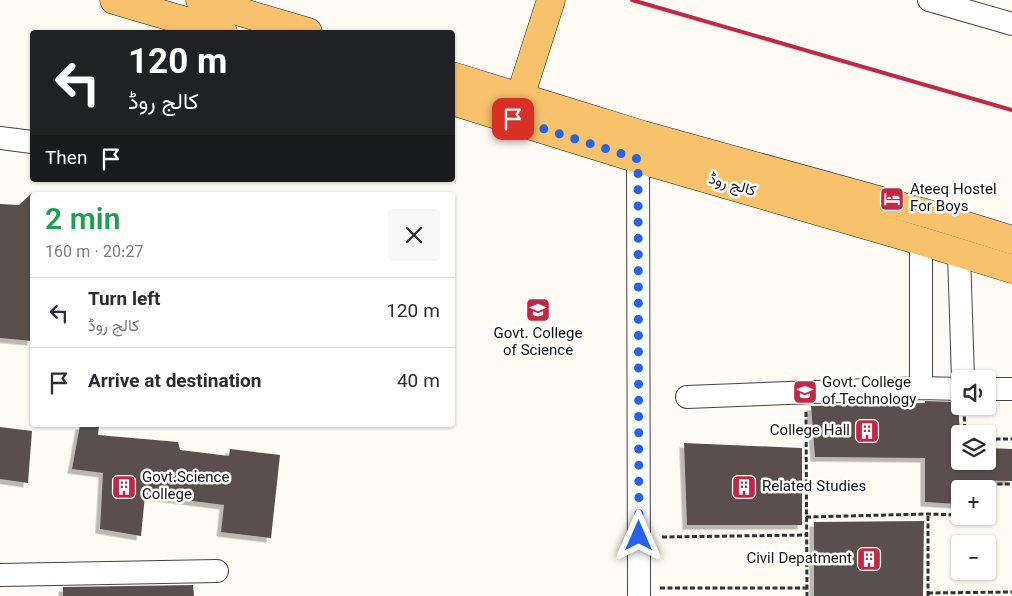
<!DOCTYPE html>
<html lang="en">
<head>
<meta charset="utf-8">
<style>
	:root { --surface:#fff; --page:#f7f7f7; --text:#2b2b33; --muted:#7c7c81; --line:#e1e1e2 }
	body { margin:0; font-family:Georgia,Vazirmatn,serif; background:var(--page); color:var(--text); height:100vh; display:flex; flex-direction:column; font-size:19px; white-space:nowrap }
	* { box-sizing:border-box; margin:0 }
	p { font-size:16px; color:var(--muted) }
	.icon { flex:none; width:28px; height:28px; fill:none; stroke:currentColor; stroke-width:2; stroke-linecap:round; stroke-linejoin:round }
	.map { position:relative; flex:1; overflow:hidden }
	.drawer { position:absolute; left:30px; top:192px; width:425px; height:235px; display:flex; flex-direction:column; background:var(--surface); border-radius:5px; box-shadow:0 1px 4px #0004 }
	.drawer>* { flex:none }
	.guide { position:absolute; left:30px; top:30px; width:425px; height:152px; border-radius:5px; box-shadow:0 1px 4px #0004; background:#202124; color:#fff; overflow:hidden }
	.tools { position:absolute; left:951px; top:370px; display:grid; gap:10px }
	.tools a { display:grid; place-items:center; width:45px; height:45px; border-radius:5px; background:var(--surface); box-shadow:0 1px 4px #0004; font-size:25px }
	.pin { position:absolute; display:grid; place-items:center; width:42px; height:42px; color:#fff; margin:-21px; border-radius:10px; box-shadow:0 2px 8px #0006 }
	.me { position:absolute; width:55px; margin:-28px; rotate:0deg; stroke-linejoin:round; filter:drop-shadow(0 0 4px #0008) }
	.turn { display:flex; align-items:center; gap:18px; height:105px; padding:0 15px; font-size:22px }
	.turn .icon { width:65px; height:65px; stroke-width:2.5 }
	.turn b { display:block; font-size:35px; line-height:42px }
	.then { display:flex; align-items:center; height:48px; padding:0 15px; background:#0003; gap:10px; font-size:19px }
	.round { display:grid; place-items:center; flex:none; width:52px; height:52px; border-radius:5px; background:var(--page) }
	.head { display:flex; align-items:center; justify-content:space-between; height:85px; padding:0 15px }
	h1 { font-size:30px; font-weight:600; line-height:38px; color:#1e9e55 }
	ul { padding:0; list-style:none }
	li { display:flex; align-items:center; gap:15px; height:70px; padding:0 15px; border-top:1px solid var(--line) }
	li div { flex:1 }
	li b { display:block; font-size:19px }
	li em { font-style:normal }
	.map>svg:first-child { display:block }
</style>
</head>
<body>
<div class="map">
<svg width="1012" height="596" viewBox="0 0 1012 596">
	<defs>
		<filter id="shadow"><feDropShadow dx="-4.5" dy="4.5" stdDeviation="0" flood-color="#0004"/></filter>
	</defs>
	<rect width="100%" height="100%" fill="#fffbf4"/>
	<!-- building -->
	<g fill="#5a504d" filter="url(#shadow)">
		<polygon points="32,193 32,284 31,307 32,307 32,341 0,338 0,204 19,205"/>
		<polygon points="925,401 958,402 960,434 960,461 988,461 988,448 1012,449 1012,481 957,480 957,504 925,502 925,458 815,457 811,406 925,403"/>
		<polygon points="80,425 99,425 98,435 178,442 180,450 229,456 230,449 280,455 271,538 221,532 224,505 145,495 141,536 100,529 103,473 72,469"/>
		<polygon points="0,427 32,431 28,483 0,479"/>
		<polygon points="684,443 802,448 802,525 687,525"/>
		<polygon points="924,521 923,596 814,596 814,522"/>
		<polygon points="193,585 194,596 63,596 63,587"/>
	</g>
	<g fill="none" stroke-linecap="round" stroke-linejoin="round">
		<defs>
			<g id="minor">
				<polyline points="929,0 1012,24"/>
				<polyline points="0,138 32,142"/>
				<polyline points="638,159 639,596"/>
				<polyline points="959,253 963,379"/>
				<polyline points="921,388 921,241"/>
				<polyline points="988,389 1012,389"/>
				<polyline points="687,397 921,388 960,389"/>
				<polyline points="0,575 217,571"/>
			</g>
			<g id="major">
				<polyline points="114,0 223,32"/>
				<polyline points="200,0 308,32"/>
				<polyline points="452,76 643,135 925,213 1012,240"/>
				<polyline points="520,97 551,0"/>
				<polyline points="452,101 638,159 921,241 1012,269"/>
			</g>
		</defs>
		<!-- minor casing -->
		<use href="#minor" stroke="#444" stroke-width="24"/>
		<!-- major casing -->
		<use href="#major" stroke="#222" stroke-width="29"/>
		<!-- path -->
		<g stroke="#333" stroke-width="3" stroke-dasharray="5 2.5" stroke-linecap="butt">
			<polyline points="964,409 965,434"/>
			<polyline points="806,412 807,596"/>
			<polyline points="988,439 1012,439"/>
			<polyline points="964,489 965,484 1012,484"/>
			<polyline points="806,517 928,514 960,515"/>
			<polyline points="662,537 807,535"/>
			<polyline points="660,588 807,588"/>
			<polyline points="928,593 1012,592"/>
			<polyline points="928,596 928,514"/>
		</g>
		<!-- minor -->
		<use href="#minor" stroke="#fff" stroke-width="22"/>
		<!-- major -->
		<use href="#major" stroke="#f8c16b" stroke-width="28"/>
		<!-- rail -->
		<polyline stroke="#c22745" stroke-width="4" points="632,0 1012,110"/>
	</g>
	<g fill="none" stroke-linecap="round" stroke-linejoin="round">
		<!-- route -->
		<polyline stroke="#2563eb" stroke-width="9" stroke-dasharray="0 16.2" points="513,119 638,159 639,536"/>
	</g>
	<!-- icons -->
	<defs>
		<symbol id="hotel-square" viewBox="-11 -11 22 22"><rect x="-9" y="-9" width="18" height="18" rx="4" fill="#c22745" stroke="#fff"/><path d="M-6-4.5h1.5V1H6V5H4.5V3h-9V5H-6ZM-4 0a1.8 1.8 0 1 1 3.6 0ZM.5 0V-2.5h3Q6-2.5 6 0Z" fill="#fff"/></symbol>
		<symbol id="university-square" viewBox="-11 -11 22 22"><rect x="-9" y="-9" width="18" height="18" rx="4" fill="#c22745" stroke="#fff"/><path d="M0-5L7-2L0 1L-7-2ZM-4 1L0 2.5L4 1V4Q0 6-4 4Z" fill="#fff"/></symbol>
		<symbol id="building-square" viewBox="-11 -11 22 22"><rect x="-9" y="-9" width="18" height="18" rx="4" fill="#c22745" stroke="#fff"/><path d="M-4-6H4V6H1V3H-1V6H-4ZM-2.5-4.3h1.7v1.8h-1.7ZM.8-4.3h1.7v1.8H.8ZM-2.5-1h1.7V.8h-1.7ZM.8-1h1.7V.8H.8Z" fill="#fff"/></symbol>
	</defs>
	<g fill-rule="evenodd">
		<use href="#hotel-square" x="878" y="185" width="28" height="28"/>
		<use href="#university-square" x="524" y="296" width="28" height="28"/>
		<use href="#university-square" x="791" y="378" width="28" height="28"/>
		<use href="#building-square" x="853" y="417" width="28" height="28"/>
		<use href="#building-square" x="110" y="473" width="28" height="28"/>
		<use href="#building-square" x="730" y="473" width="28" height="28"/>
		<use href="#building-square" x="855" y="545" width="28" height="28"/>
	</g>
	<g text-anchor="middle" dominant-baseline="central" stroke-width="5" stroke-linejoin="round" paint-order="stroke">
		<!-- street labels -->
		<g font-size="15" fill="#111" stroke="#fff">
			<text transform="translate(732 186) rotate(16)">کالج روڈ</text>
		</g>
		<!-- poi labels -->
		<g font-size="15" fill="#111" stroke="#fff" text-anchor="start">
			<text x="910" y="190">Ateeq Hostel<tspan x="910" dy="17">For Boys</tspan></text>
			<text x="538" y="334" text-anchor="middle">Govt. College<tspan x="538" dy="17">of Science</tspan></text>
			<text x="822" y="383">Govt. College<tspan x="822" dy="17">of Technology</tspan></text>
			<text x="850" y="431" text-anchor="end">College Hall</text>
			<text x="142" y="478">Govt.Science<tspan x="142" dy="17">College</tspan></text>
			<text x="762" y="487">Related Studies</text>
			<text x="852" y="559" text-anchor="end">Civil Depatment</text>
		</g>
	</g>
</svg>
<div class="tools">
<a><svg class="icon" aria-label="sound" viewBox="0 0 24 24"><path d="M4 9h4l5-4v14l-5-4H4zM17 9q2 3 0 6"/></svg></a>
<a><svg class="icon" aria-label="layers" viewBox="0 0 24 24"><path d="M12 4l9 5-9 5-9-5zM3 14l9 5 9-5"/></svg></a>
<a>+</a>
<a>−</a>
</div>
<div class="pin" style="left:513px;top:119px;background:#d93025"><svg class="icon" aria-label="arrive" viewBox="0 0 24 24"><path d="M6 21V4h12l-3 4 3 4H6"/></svg></div>
<svg class="me" style="left:639px;top:536px" viewBox="-20 -20 40 40"><path d="M0-17L14 15 0 8-14 15z" fill="#2563eb" stroke="#fff" stroke-width="4"/></svg>
<div class="guide">
<div class="turn"><svg class="icon" aria-label="left" viewBox="0 0 24 24"><path d="M17 20v-9H6M10 6l-5 5 5 5"/></svg><div><b>120 m</b>کالج روڈ</div></div>
<div class="then">Then<svg class="icon" aria-label="arrive" viewBox="0 0 24 24"><path d="M6 21V4h12l-3 4 3 4H6"/></svg></div>
</div>
<section class="drawer">
<div class="head"><div><h1>2 min</h1><p>160 m · 20:27</p></div><a class="round"><svg class="icon" aria-label="close" viewBox="0 0 24 24"><path d="M6 6l12 12M18 6L6 18"/></svg></a></div>
<ul>
<li><svg class="icon" aria-label="left" viewBox="0 0 24 24"><path d="M17 20v-9H6M10 6l-5 5 5 5"/></svg><div><b>Turn left</b><p>کالج روڈ</p></div><em>120 m</em></li>
<li><svg class="icon" aria-label="arrive" viewBox="0 0 24 24"><path d="M6 21V4h12l-3 4 3 4H6"/></svg><div><b>Arrive at destination</b></div><em>40 m</em></li>
</ul>
</section>
</div>
</body>
</html>
